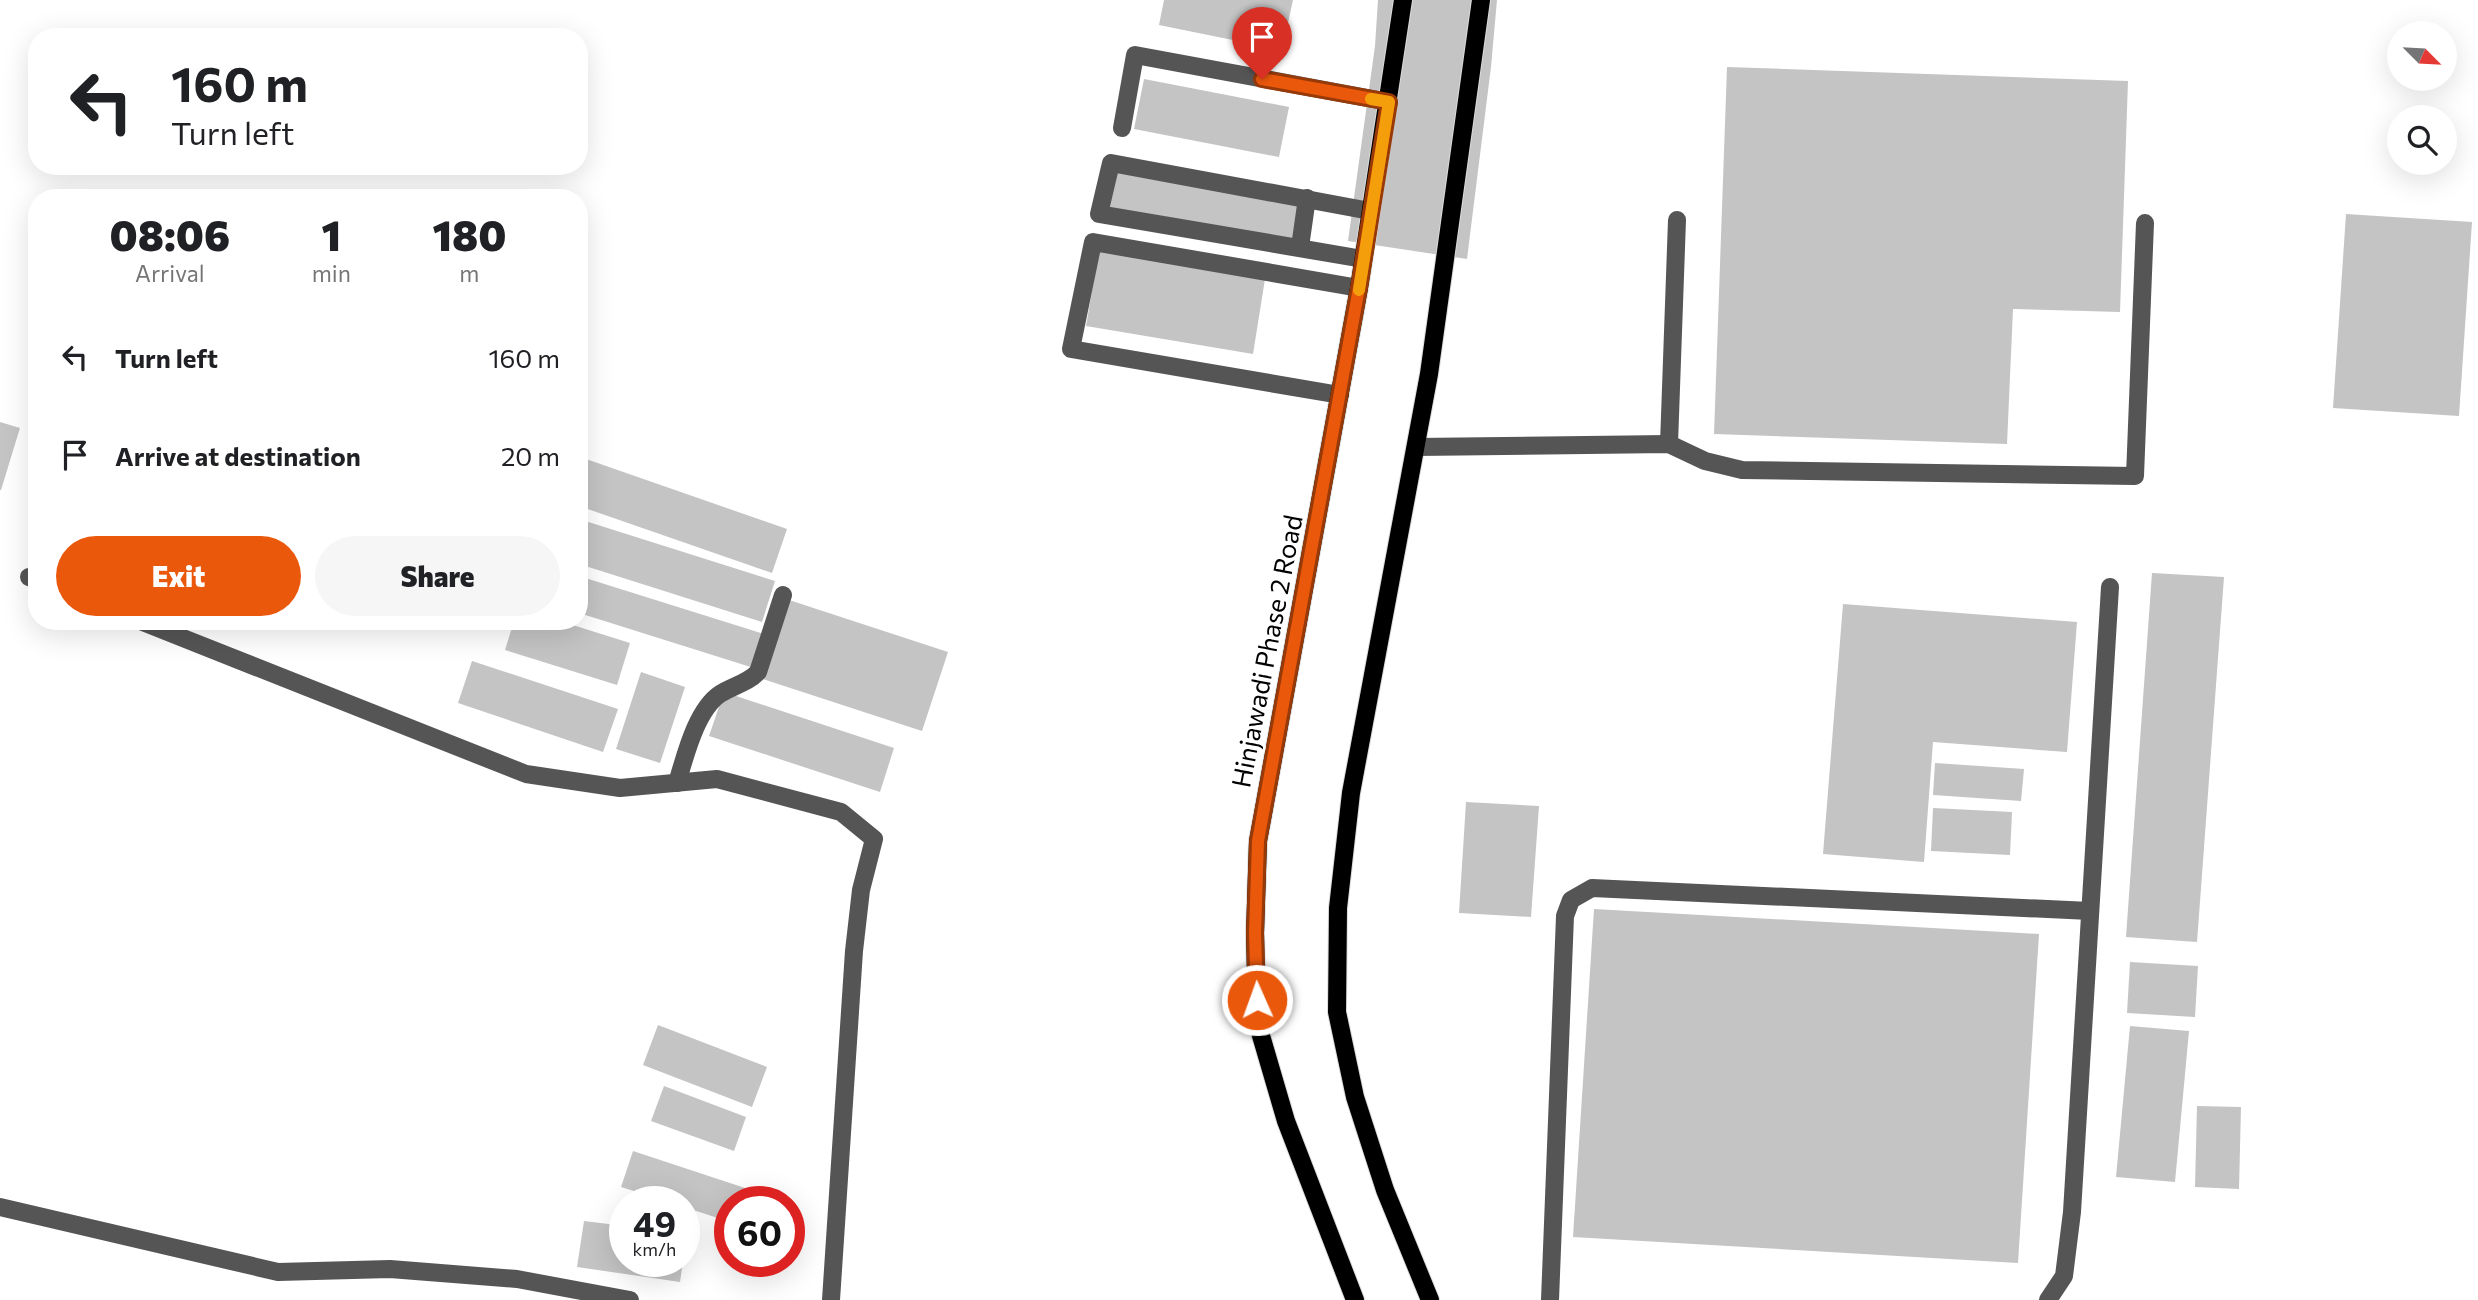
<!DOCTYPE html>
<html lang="en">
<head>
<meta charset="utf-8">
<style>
	:root { --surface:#fff; --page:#f6f6f6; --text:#202124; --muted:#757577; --accent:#ea580c }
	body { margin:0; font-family:Commissioner,sans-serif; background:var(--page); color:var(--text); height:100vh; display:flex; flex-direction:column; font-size:26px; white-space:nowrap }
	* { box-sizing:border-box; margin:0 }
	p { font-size:23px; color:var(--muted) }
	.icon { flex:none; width:38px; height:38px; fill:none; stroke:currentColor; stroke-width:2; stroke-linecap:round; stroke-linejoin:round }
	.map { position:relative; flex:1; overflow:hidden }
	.details { position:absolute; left:28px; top:189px; width:560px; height:441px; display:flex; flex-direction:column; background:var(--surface); border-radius:28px; box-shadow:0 7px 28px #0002 }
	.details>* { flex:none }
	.banner { position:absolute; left:28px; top:28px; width:560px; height:147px; border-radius:28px; box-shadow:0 7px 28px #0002; background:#fff; color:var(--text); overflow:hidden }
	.needle { width:46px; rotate:114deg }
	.tools { position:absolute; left:2387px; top:21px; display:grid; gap:14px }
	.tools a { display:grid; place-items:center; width:70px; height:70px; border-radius:50%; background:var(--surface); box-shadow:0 7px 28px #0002; font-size:35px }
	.speed { position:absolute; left:609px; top:1186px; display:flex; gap:14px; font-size:35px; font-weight:700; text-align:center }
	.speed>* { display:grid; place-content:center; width:91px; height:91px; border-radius:50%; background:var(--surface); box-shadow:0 7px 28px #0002; line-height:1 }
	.speed small { font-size:18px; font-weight:400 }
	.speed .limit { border:10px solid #d22; background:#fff; color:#111 }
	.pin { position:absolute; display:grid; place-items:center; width:60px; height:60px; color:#fff; margin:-72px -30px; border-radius:50% 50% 50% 0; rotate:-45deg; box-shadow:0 0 7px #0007 }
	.pin .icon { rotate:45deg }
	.me { position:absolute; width:77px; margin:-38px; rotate:358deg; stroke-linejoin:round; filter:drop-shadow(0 0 5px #0008) }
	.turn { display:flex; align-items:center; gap:24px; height:147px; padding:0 28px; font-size:32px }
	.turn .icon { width:91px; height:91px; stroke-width:2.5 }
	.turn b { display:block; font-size:49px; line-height:60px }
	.eta { display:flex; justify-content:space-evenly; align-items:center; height:119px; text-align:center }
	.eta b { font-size:42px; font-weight:800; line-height:49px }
	.cta { display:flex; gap:14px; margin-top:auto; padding:14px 28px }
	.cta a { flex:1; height:80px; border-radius:42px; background:var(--accent); color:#fff; font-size:28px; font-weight:800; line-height:80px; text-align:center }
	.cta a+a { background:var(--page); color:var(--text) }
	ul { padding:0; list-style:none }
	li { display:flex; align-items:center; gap:21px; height:98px; padding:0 28px }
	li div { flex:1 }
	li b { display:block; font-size:26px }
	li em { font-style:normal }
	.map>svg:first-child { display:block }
</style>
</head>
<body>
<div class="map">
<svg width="2478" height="1300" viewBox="0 0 2478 1300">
	<rect width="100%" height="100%" fill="#fff"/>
	<!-- building -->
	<g fill="#c4c4c4">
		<polygon points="1164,0 1293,0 1282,50 1159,25"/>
		<polygon points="1378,0 1497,0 1491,67 1467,259 1348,241 1375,46"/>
		<polygon points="1727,67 2128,81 2120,312 2013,309 2007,444 1714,434"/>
		<polygon points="1144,79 1289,107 1279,157 1134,129"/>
		<polygon points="1116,168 1300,202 1293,241 1109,207"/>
		<polygon points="2346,214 2472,222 2459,416 2333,408"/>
		<polygon points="1099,251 1265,279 1253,354 1086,326"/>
		<polygon points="0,422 20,428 1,490 0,490"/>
		<polygon points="586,459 787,529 772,573 579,506 579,480"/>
		<polygon points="579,519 775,581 762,622 579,564"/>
		<polygon points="2152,573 2224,577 2197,942 2126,937"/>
		<polygon points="579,576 767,635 757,669 579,613"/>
		<polygon points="786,599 948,652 922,731 760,678"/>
		<polygon points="1843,604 2077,622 2067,752 1933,742 1924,862 1823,854"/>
		<polygon points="514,621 560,621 630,643 617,685 505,650"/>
		<polygon points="472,661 618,709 603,752 458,703"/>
		<polygon points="641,672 685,687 660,763 616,749"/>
		<polygon points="724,692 894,748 880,792 709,736"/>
		<polygon points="1935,763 2024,769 2021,801 1933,795"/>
		<polygon points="1466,802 1539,806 1531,917 1459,913"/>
		<polygon points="1933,808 2012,812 2010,855 1931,851"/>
		<polygon points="1594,909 2039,934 2018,1263 1573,1237"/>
		<polygon points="2130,962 2198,966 2195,1017 2127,1013"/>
		<polygon points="658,1025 767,1067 752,1107 643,1065"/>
		<polygon points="2130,1026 2189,1031 2175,1182 2116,1177"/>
		<polygon points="664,1086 746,1117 734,1151 651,1121"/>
		<polygon points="2197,1106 2241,1107 2239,1189 2195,1187"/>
		<polygon points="633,1151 769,1196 767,1202 730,1202 730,1222 684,1207 684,1202 669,1202 621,1187"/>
		<polygon points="584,1221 625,1226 625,1262 683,1262 680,1282 577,1267"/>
	</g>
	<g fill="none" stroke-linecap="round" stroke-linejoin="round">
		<defs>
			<g id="major">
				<polyline points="1355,1300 1286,1121 1257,1022 1255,933 1258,841 1359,288 1403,0"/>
				<polyline points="1430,1300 1385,1190 1355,1097 1337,1012 1338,908 1351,793 1429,374 1481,0"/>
			</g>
		</defs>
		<!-- major casing -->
		<use href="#major" stroke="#dbdbdb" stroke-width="20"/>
		<!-- minor -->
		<g stroke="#555" stroke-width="18">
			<polyline points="1122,128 1135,55 1389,102"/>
			<polyline points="1300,247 1307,198"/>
			<polyline points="1363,259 1099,214 1111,163 1370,211"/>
			<polyline points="1340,395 1071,349 1093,242 1359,288"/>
			<polyline points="1669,444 1677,220"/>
			<polyline points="1416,447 1669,444 1705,461 1742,470 2135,476 2145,223"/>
			<polyline points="29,577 37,580"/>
			<polyline points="140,621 526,774 620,788 717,779 841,812 874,839 861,890 854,951 831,1300"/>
			<path d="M677,783c8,-26 19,-73 43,-89 12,-8 28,-11 38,-22l25,-77"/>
			<polyline points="0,1207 278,1272 390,1269 517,1279 630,1300"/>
			<polyline points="1550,1300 1565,916 1571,900 1592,888 2090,911"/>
			<polyline points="2048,1300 2064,1276 2072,1212 2110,587"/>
		</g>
		<!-- major -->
		<use href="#major" stroke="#000" stroke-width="18"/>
	</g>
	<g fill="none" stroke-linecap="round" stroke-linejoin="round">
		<defs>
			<polyline id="route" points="1257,1000 1255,933 1258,841 1359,288 1389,102 1262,79"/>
		</defs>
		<!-- route casing -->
		<use href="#route" stroke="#983908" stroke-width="18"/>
		<!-- route -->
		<use href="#route" stroke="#ea580c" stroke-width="12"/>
		<!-- slow -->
		<polyline stroke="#f59e0b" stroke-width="12" points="1359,290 1389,102 1371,99"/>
	</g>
	<g text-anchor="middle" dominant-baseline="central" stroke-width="5" stroke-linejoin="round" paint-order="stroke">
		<!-- street labels -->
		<g font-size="26" fill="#000" stroke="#fff">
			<text transform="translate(1266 651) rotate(-79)">Hinjawadi Phase 2 Road</text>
		</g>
	</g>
</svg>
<div class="tools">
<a><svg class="needle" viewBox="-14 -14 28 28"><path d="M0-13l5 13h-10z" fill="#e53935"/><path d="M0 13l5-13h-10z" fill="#757577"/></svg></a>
<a><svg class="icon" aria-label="search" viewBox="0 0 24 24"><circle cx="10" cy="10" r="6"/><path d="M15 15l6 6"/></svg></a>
</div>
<div class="speed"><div>49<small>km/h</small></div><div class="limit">60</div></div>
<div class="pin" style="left:1262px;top:79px;background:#d93025"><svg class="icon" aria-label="arrive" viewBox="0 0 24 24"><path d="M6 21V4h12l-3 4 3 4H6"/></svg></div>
<svg class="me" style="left:1257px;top:1000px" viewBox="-20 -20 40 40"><circle r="17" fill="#ea580c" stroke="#fff" stroke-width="3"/><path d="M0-11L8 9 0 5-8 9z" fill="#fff"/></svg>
<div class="banner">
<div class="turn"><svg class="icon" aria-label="left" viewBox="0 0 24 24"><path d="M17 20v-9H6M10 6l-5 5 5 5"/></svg><div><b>160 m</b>Turn left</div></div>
</div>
<section class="details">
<div class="eta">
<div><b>08:06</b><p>Arrival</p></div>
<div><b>1</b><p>min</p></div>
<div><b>180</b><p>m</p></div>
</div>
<ul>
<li><svg class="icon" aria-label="left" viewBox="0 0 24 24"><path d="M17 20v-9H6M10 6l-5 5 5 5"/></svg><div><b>Turn left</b></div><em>160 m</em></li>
<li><svg class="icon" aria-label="arrive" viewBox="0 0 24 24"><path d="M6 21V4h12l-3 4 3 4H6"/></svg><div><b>Arrive at destination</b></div><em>20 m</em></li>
</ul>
<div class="cta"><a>Exit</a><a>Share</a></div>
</section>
</div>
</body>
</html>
